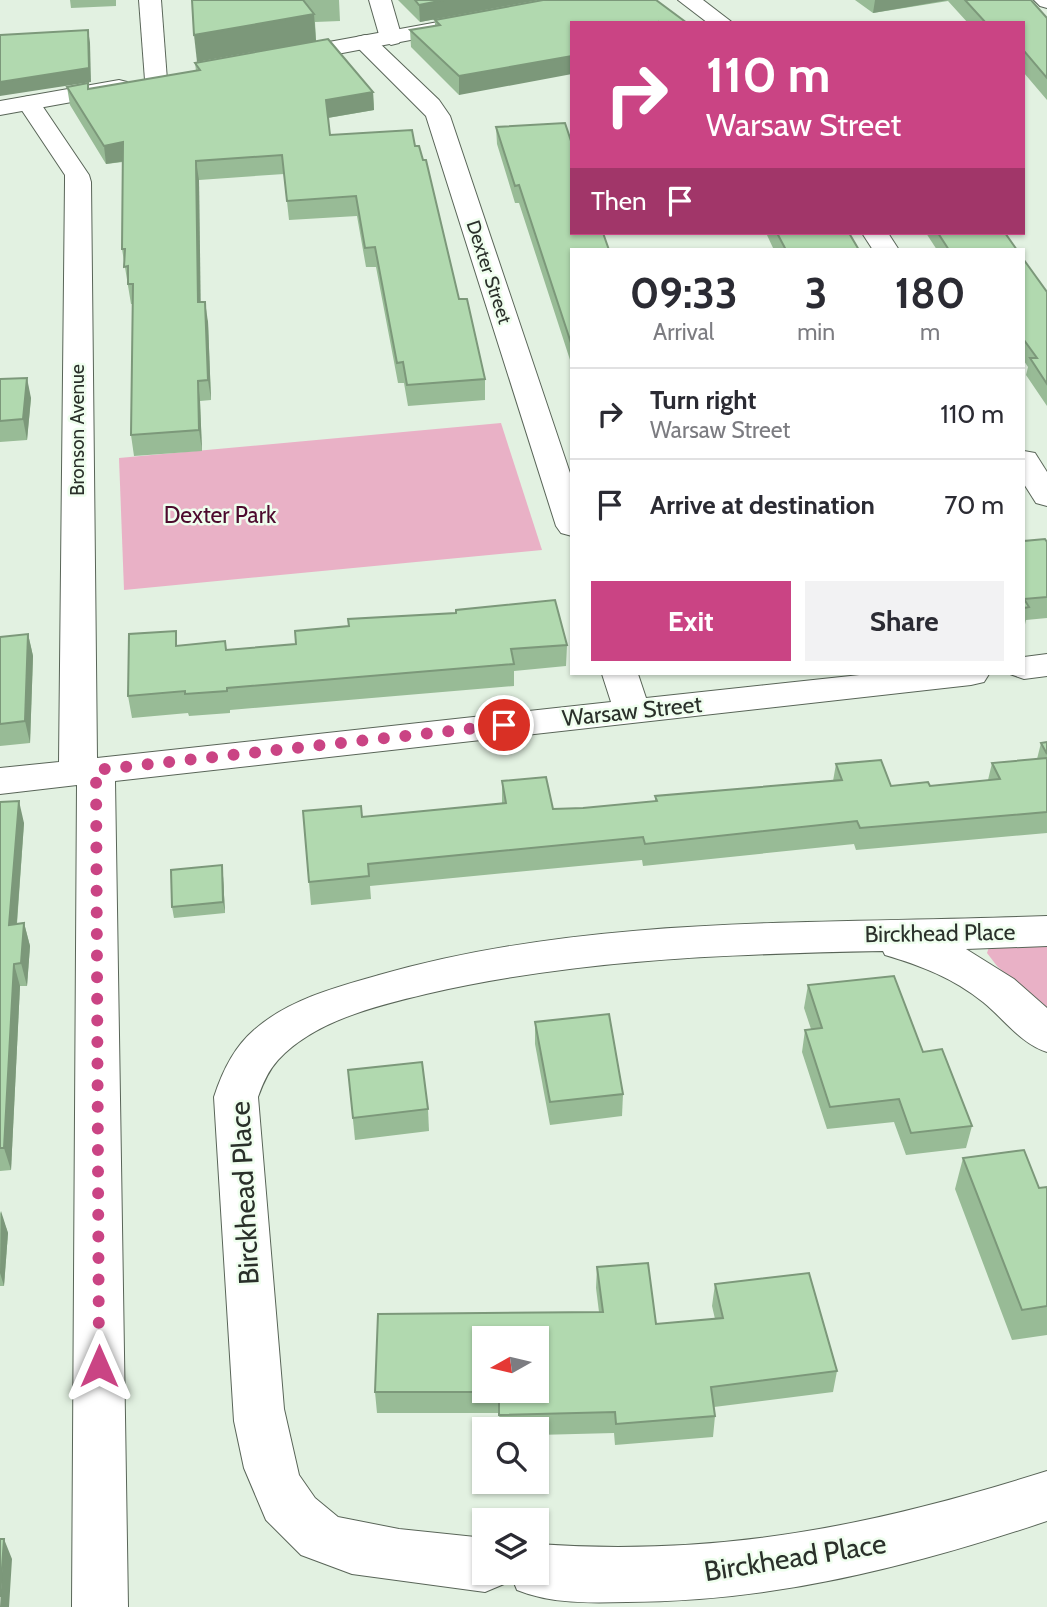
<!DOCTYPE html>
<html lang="en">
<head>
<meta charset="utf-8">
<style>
	:root { --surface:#fff; --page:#f2f2f3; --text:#2b2b33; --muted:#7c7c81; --line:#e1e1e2; --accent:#ca4484 }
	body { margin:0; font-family:Cabin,sans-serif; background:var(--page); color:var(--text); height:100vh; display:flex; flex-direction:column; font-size:26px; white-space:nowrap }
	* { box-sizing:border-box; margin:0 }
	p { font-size:23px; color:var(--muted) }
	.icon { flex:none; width:38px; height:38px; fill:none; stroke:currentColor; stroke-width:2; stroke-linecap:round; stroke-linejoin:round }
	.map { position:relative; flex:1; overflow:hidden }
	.side { position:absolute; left:570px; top:248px; width:455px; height:427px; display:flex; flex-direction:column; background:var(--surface); border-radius:0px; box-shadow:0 2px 5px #0004 }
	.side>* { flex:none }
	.top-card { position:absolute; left:570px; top:21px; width:455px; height:214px; border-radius:0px; box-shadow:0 2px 5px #0004; background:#ca4484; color:#fff; overflow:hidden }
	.needle { width:46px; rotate:262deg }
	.controls { position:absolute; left:472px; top:1326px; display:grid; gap:14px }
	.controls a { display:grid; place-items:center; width:77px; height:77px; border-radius:0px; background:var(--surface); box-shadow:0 2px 5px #0004; font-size:35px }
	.pin { position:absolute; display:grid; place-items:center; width:60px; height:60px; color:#fff; margin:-30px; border:4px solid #fff; border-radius:50%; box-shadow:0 2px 7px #0007 }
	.me { position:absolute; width:77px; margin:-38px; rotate:0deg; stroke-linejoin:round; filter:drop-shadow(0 0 5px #0008) }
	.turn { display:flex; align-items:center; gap:24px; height:147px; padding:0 21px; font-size:32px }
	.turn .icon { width:91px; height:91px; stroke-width:2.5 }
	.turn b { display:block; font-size:49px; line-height:60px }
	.then { display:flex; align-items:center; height:66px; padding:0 21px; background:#0003; gap:14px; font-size:26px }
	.eta { display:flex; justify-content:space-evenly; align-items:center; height:119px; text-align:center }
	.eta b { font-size:42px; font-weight:700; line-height:49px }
	.cta { display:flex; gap:14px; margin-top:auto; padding:14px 21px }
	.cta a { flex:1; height:80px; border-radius:0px; background:var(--accent); color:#fff; font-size:28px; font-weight:700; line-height:80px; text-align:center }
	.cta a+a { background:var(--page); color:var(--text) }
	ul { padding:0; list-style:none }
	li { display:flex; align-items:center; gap:21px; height:91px; padding:0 21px; border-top:2px solid var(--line) }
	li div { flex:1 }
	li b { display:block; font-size:26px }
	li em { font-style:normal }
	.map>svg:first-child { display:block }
</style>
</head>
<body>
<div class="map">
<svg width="1047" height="1607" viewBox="0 0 1047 1607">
	<rect width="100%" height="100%" fill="#e2f1e1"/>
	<!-- green -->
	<g fill="#e9b1c6">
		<polygon points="501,423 542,550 124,590 119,458"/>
		<polygon points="1047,944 1047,1012 997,966 987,953 989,947"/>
	</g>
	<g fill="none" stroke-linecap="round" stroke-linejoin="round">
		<defs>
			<g id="street">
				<polygon points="139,0 161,0 167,80 156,87 145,80"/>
				<polygon points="369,0 391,0 402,38 399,43 391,45 380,38"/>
				<polygon points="678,0 703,0 733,23 708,23"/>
				<polygon points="1034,0 1047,0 1047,8 1040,6"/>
				<polygon points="365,35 373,37 439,100 450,116 572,479 572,536 561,533 556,526 426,116 357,47 354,42 357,37"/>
				<polygon points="29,96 37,98 89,175 91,182 97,758 611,702 602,674 638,674 646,698 869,674 989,674 984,682 971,685 115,781 128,1607 72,1607 77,785 0,794 0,768 59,762 65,182 65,175 17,103 21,98"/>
				<polygon points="862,233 888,233 899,250 873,250"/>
				<polygon points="1024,451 1035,453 1047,472 1047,506 1036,503 1024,484"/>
				<polygon points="1047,654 1047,676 1024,679 1010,674 1024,674 1024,657"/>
				<path d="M1047,916v30l-81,3 48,30 33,29v44c-26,-8 -43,-33 -64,-50 -30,-24 -61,-36 -98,-47l-2,-4c-154,3 -306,8 -457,43 -50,12 -112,27 -148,66 -10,11 -15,23 -20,37l26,312 15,66 16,23 23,19 61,12 86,9v35h24l-5,11 -19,8 -133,-18 -51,-19 -35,-35 -22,-52 -10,-47 -20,-324c8,-25 20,-50 40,-67 34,-30 82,-43 125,-55 217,-62 445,-50 668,-59z"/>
				<path d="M1047,1471v50c-137,46 -275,81 -420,81 -36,1 -76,2 -110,-12l-7,-17h27v-29c183,13 336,-18 510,-73z"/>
			</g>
			<g id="secondary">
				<polygon points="460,18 468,19 471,24 468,29 285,64 274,57 285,50"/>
				<polygon points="119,80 127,82 130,87 127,92 0,115 0,101"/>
			</g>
		</defs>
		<!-- street casing -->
		<use href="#street" stroke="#596558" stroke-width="2"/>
		<!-- secondary casing -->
		<use href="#secondary" stroke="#596558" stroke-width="2"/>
		<!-- street -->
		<use href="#street" fill="#fff" fill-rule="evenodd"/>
		<!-- secondary -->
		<use href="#secondary" fill="#fff" fill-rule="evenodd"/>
	</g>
	<!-- wall -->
	<g fill="#98bb96">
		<polygon points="70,0 116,0 116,6 71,8"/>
		<polygon points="192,0 339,0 340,21 315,22 316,41"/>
		<polygon points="398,0 539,0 420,22"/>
		<polygon points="855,0 1031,0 1047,18 1047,100 1024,73 1024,23 968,23 948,1 873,13"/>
		<polygon points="435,20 572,23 459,95 411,47 410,30 435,26"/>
		<polygon points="195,63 373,92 374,110 328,118 330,135 415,146 459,299 485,379 485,400 408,406 404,383 398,383 376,267 366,267 357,216 289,220 284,174 199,180 200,302 208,322 211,400 200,401 202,451 134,456 131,435 133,304 131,304 122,249 123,162 106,164 70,105 67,87 88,83 89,89 196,71"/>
		<polygon points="496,127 572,250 572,366 519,203 515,203 497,144"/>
		<polygon points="766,233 849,233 859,250 774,250"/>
		<polygon points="926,233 1005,233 1017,250 937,250"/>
		<polygon points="1024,260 1047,292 1047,406 1026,375 1028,367 1024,361"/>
		<polygon points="0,379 31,398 27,440 0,442"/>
		<polygon points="1024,541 1047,542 1047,618 1026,620 1024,629"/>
		<polygon points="28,634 33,656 30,743 0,746 0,637"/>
		<polygon points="178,645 226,650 567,645 566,666 514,671 514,686 230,710 230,713 189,716 188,713 132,718 128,696"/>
		<polygon points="1047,742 1047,833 856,850 854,844 643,866 642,860 370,886 371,899 311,905 309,882 362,817 502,804 502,781 553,809 583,808 655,801 655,796 833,781 836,764 891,786 930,786 988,780 992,763 1037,759 1041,743"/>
		<polygon points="0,802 24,823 17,924 24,923 30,946 27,986 20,986 11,1170 0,1171"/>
		<polygon points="222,865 223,876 225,913 174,918 172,907"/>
		<polygon points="808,985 923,1052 972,1126 966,1148 906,1155 894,1122 827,1129 802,1052 805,1030 811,1029 804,1008"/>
		<polygon points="535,1022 623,1094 622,1116 550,1125 535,1044"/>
		<polygon points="348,1070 428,1109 429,1131 355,1140"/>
		<polygon points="963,1158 1039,1188 1047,1187 1047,1335 1012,1340 955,1189"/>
		<polygon points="0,1211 8,1233 4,1286 0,1286"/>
		<polygon points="597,1267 656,1324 715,1319 712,1306 715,1284 837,1371 833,1392 714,1407 715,1416 713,1437 615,1445 614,1433 537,1435 537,1430 500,1430 499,1413 377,1413 375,1392 599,1312 596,1288"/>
	</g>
	<!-- shaded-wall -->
	<g fill="#7c987a">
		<polygon points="444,0 539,0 420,22 419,5"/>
		<polygon points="875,0 948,0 873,13"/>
		<polygon points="314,14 316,41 197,62 194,35"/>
		<polygon points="88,30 90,43 91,82 0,96 0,82"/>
		<polygon points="572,56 572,74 459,95 459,76"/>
		<polygon points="373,92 374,110 327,118 326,100"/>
		<polygon points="123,142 126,161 106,164 104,146"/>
		<polygon points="196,161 199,180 201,322 198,302"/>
		<polygon points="205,302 208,322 211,400 208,380"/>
		<polygon points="27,378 31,398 27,440 23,419"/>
		<polygon points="198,381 200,401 202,451 199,430"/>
		<polygon points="28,634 33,656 30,743 25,721"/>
		<polygon points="19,801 24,823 15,947 9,925"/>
		<polygon points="222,865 223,876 225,913 223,902"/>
		<polygon points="24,923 30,946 27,986 21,963"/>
		<polygon points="14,964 20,986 11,1170 4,1148"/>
		<polygon points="1,1211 8,1233 4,1286 0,1273"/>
		<polygon points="4,1539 12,1559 9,1607 0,1607"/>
	</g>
	<!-- building -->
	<g fill="#b1d9af" stroke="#7c987a" stroke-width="2" fill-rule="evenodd">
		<polygon points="192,0 303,0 314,14 194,35"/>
		<polygon points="415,0 444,0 419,5"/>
		<polygon points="543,0 656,0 687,23 658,23 658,22 651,23 572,23 572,56 459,76 410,30 440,25 435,20"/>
		<polygon points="965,0 1031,0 1047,18 1047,78 1024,51 1024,23 986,23"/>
		<polygon points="88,30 89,68 0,82 0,35"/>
		<polygon points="328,39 373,92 326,100 330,135 412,130 415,146 419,146 423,160 426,160 459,299 467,299 485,379 407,385 403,362 397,363 375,247 365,248 356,196 287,201 282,155 196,161 198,302 205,302 208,380 198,381 199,430 131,435 133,284 128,284 128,266 124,267 125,249 122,249 123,142 104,146 67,87 88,83 88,89 200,70 195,63"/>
		<polygon points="565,123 572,144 572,233 603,233 609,250 572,250 572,346 519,185 515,186 496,127"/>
		<polygon points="777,233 849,233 859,250 786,250"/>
		<polygon points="938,233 1005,233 1017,250 949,250"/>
		<polygon points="1024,260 1047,292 1047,384 1030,358 1037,358 1024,340"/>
		<polygon points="27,378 23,419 0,421 0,379"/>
		<polygon points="1045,539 1047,542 1047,597 1024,599 1024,541"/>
		<polygon points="1024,599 1029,607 1024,608"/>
		<polygon points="555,600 567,645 511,649 514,664 227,688 227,691 185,694 185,691 128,696 129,634 176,631 176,646 225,641 226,650 296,644 295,631 349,626 348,619 456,613 456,610"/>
		<polygon points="28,634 25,721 0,724 0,637"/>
		<polygon points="1047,742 1047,754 1041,743"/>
		<polygon points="1047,758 1047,812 860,828 857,821 645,844 643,837 368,864 369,876 309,882 303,811 361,806 362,817 506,803 502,781 546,777 553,809 583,808 657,801 655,796 842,780 836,764 881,760 891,786 928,782 930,786 1000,779 992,763"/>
		<polygon points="19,801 9,925 24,923 21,963 14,964 4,1148 0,1148 0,802"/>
		<polygon points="222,865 223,902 172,907 171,870"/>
		<polygon points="894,976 923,1052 942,1049 972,1126 911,1133 899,1099 830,1107 805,1030 822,1028 808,985"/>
		<polygon points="609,1014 623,1094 550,1102 535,1022"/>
		<polygon points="422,1062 428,1109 353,1118 348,1070"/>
		<polygon points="1024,1150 1039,1188 1047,1187 1047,1306 1022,1310 963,1158"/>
		<path d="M648,1263l8,61 67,-6 -8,-34 94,-11 28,98 -126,16 4,29 -99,8 -1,-12 -116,3v-23h-124l3,-78 225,-2 -6,-45zM485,1339h52v52h-52z"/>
		<polygon points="0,1539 4,1539 0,1597"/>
	</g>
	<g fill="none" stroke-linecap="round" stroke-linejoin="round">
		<!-- route -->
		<polyline stroke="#ca4484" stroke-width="12" stroke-dasharray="0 21.6" points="99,1366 96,770 504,725"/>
	</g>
	<g text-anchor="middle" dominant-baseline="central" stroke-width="5" stroke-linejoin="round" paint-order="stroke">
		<!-- far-street labels -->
		<g font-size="19" fill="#2a302a" stroke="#effeee">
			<text transform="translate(489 272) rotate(72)">Dexter Street</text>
			<text transform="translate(77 430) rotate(-90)">Bronson Avenue</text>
		</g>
		<!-- park labels -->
		<g font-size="23" fill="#4c0a2d" stroke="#effeee">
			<text x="220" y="515">Dexter Park</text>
		</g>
		<!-- street labels -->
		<g font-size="23" fill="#2a302a" stroke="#effeee">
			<text transform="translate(632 711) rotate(-6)">Warsaw Street</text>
			<text transform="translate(940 933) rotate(-1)">Birckhead Place</text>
		</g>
		<!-- near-street labels -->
		<g font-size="28" fill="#2a302a" stroke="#effeee">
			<text transform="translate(244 1193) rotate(-93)">Birckhead Place</text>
			<text transform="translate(795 1557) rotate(-9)">Birckhead Place</text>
		</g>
	</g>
</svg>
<div class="controls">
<a><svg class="needle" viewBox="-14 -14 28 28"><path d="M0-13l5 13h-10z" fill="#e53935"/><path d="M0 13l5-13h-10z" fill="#7c7c81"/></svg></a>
<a><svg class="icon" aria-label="search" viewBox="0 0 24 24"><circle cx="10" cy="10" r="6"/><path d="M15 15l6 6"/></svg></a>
<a><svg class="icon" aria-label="layers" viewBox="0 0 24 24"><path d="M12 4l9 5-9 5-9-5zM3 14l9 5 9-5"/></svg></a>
</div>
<div class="pin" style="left:504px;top:725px;background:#d93025"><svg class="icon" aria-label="arrive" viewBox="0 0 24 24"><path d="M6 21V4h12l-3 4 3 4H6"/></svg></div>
<svg class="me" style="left:99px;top:1366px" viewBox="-20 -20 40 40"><path d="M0-17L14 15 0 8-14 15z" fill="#ca4484" stroke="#fff" stroke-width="4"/></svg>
<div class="top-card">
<div class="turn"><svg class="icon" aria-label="right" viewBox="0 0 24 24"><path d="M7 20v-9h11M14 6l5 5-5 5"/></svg><div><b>110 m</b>Warsaw Street</div></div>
<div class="then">Then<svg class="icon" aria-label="arrive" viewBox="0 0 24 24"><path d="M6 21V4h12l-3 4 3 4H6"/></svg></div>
</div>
<section class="side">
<div class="eta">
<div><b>09:33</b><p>Arrival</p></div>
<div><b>3</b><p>min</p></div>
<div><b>180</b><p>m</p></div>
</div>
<ul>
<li><svg class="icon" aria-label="right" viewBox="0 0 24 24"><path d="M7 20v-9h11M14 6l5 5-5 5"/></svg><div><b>Turn right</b><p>Warsaw Street</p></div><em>110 m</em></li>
<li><svg class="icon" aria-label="arrive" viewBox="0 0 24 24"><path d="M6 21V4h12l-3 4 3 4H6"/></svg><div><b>Arrive at destination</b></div><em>70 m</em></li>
</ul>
<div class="cta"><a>Exit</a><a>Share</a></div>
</section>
</div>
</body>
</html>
